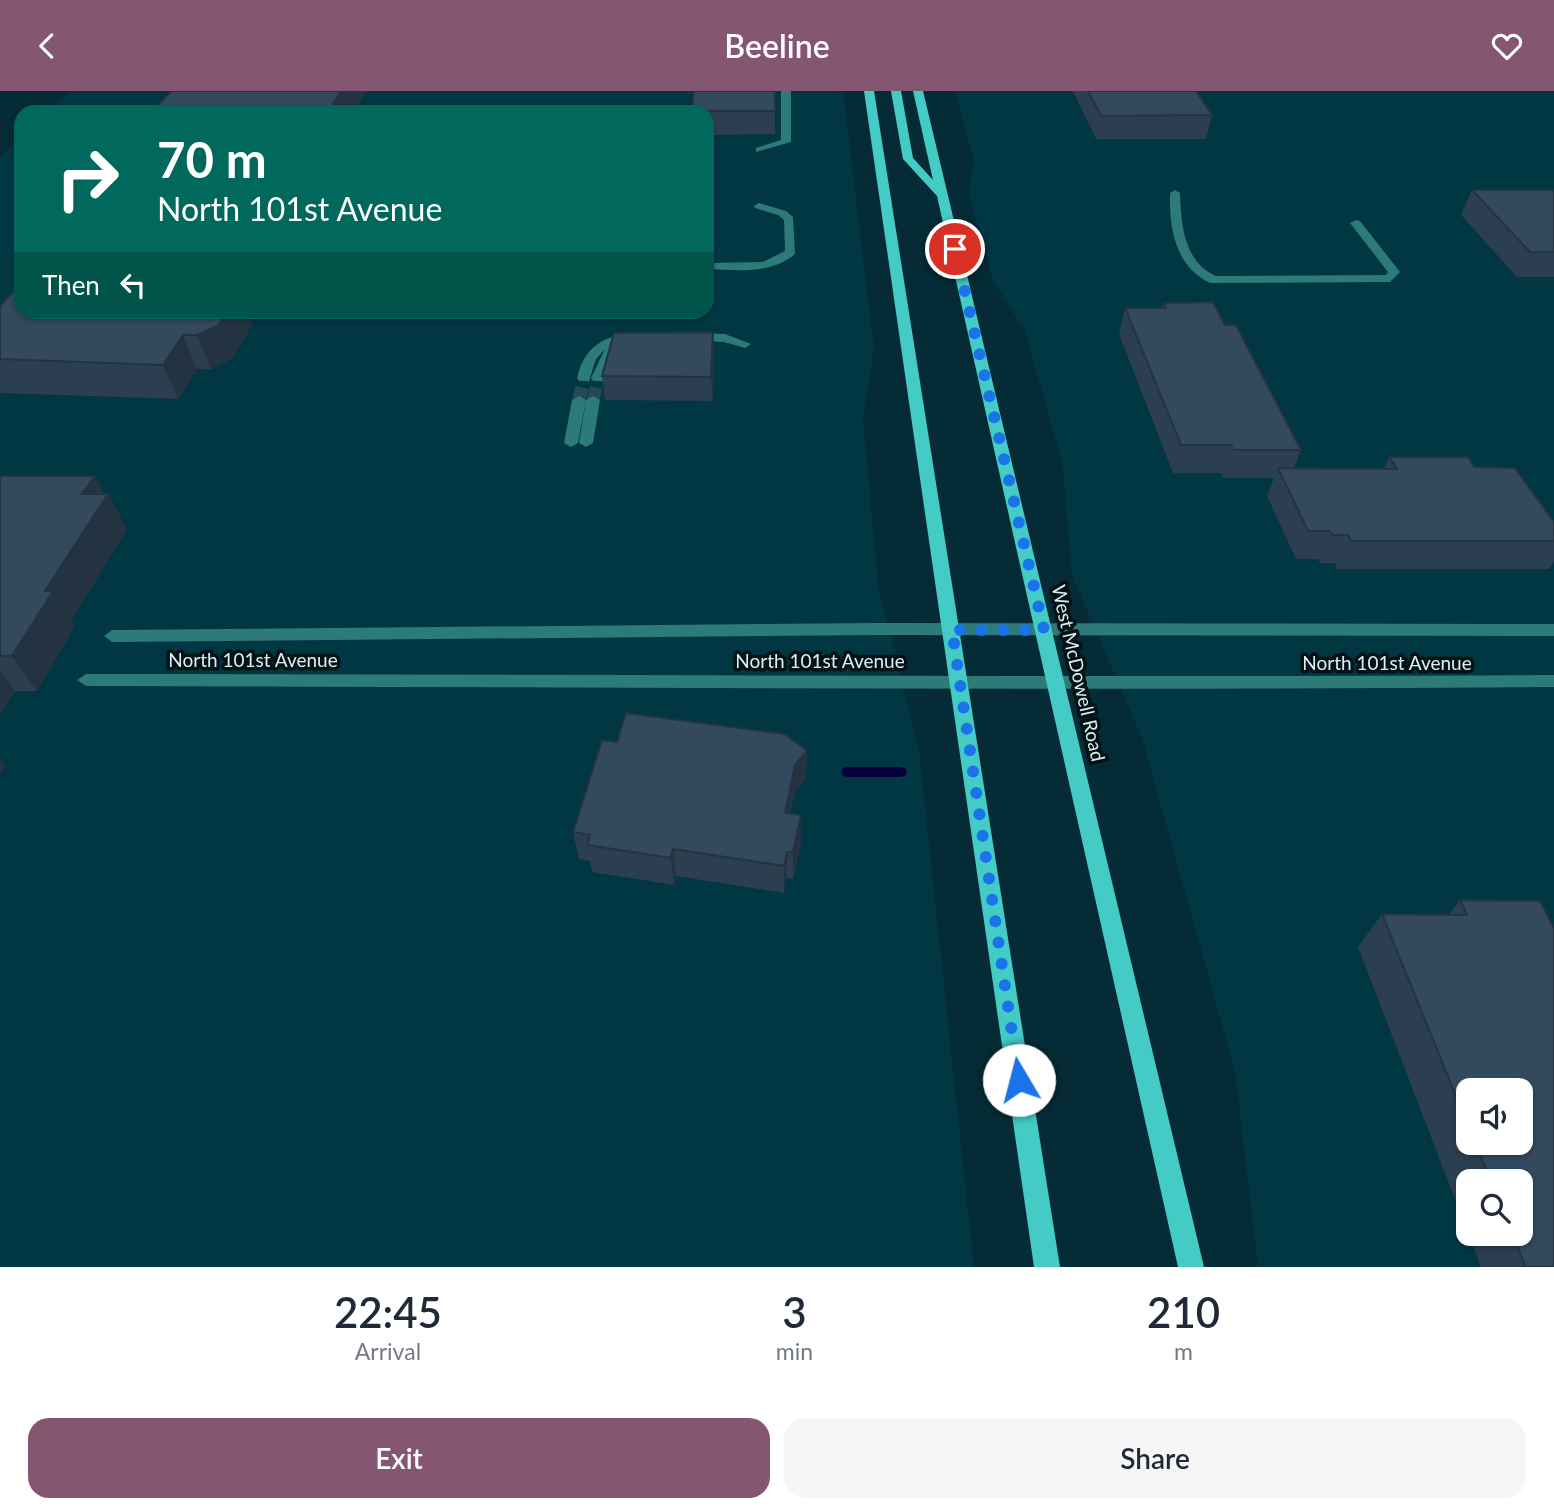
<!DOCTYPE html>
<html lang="en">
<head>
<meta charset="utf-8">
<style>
	:root { --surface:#fff; --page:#f6f6f7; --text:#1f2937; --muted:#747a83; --accent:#845672 }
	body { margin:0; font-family:Lato,sans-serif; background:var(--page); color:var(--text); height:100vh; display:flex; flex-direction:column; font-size:26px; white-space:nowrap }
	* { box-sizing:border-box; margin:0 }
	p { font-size:23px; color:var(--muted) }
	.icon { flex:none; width:38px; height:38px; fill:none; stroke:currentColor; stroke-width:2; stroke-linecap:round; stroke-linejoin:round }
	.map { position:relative; height:1176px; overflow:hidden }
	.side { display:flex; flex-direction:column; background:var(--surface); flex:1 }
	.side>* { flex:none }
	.guide { position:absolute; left:14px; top:14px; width:700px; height:214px; border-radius:21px; box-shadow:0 2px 5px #0004; background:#00695c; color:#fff; overflow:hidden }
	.fabs { position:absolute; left:1456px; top:987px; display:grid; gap:14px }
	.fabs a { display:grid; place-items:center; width:77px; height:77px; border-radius:14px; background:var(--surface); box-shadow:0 2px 5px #0004; font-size:35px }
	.pin { position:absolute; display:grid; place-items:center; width:60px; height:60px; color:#fff; margin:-30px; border:4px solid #fff; border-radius:50%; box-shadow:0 2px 7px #0007 }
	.me { position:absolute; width:77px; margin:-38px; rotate:352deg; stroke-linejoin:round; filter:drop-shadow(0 0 5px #0008) }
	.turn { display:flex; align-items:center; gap:24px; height:147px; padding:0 28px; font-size:32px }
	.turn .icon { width:91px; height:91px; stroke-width:2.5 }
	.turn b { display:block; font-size:49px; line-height:60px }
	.then { display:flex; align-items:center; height:66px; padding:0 28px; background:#0003; gap:14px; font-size:26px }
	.eta { display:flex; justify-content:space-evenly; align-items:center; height:119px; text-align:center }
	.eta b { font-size:42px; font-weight:600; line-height:49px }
	.action { display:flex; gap:14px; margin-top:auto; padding:14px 28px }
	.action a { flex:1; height:80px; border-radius:21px; background:var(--accent); color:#fff; font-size:28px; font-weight:600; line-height:80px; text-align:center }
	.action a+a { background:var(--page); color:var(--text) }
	header { display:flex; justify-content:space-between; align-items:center; height:91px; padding:0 28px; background:var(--accent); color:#fff; font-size:32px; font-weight:600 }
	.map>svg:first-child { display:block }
</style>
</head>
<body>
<header><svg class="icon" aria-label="back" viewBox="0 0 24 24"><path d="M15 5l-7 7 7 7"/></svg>Beeline<svg class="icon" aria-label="heart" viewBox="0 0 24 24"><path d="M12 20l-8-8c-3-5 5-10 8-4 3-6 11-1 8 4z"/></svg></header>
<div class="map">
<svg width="1554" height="1176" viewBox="0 0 1554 1176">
	<rect width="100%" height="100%" fill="#052c36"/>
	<!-- built -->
	<g fill="#013643" fill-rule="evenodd">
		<polygon points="70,0 843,0 874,257 863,326 878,494 919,659 974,1176 0,1176 0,66 21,46 21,220 707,220 707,21 48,21"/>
		<path d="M955,0h599v1176h-296l-23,-196 -93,-333 -70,-164 -10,-113 -37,-130 -31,-49 -25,-87 5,-35zM1468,999h53v53h-53zM1468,1090h53v53h-53z"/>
	</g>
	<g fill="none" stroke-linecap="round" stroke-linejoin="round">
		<!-- stream -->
		<polygon fill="#07003b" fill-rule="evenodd" points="848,676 900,676 905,677 907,681 905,685 900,686 848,686 843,685 841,681 843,677"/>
		<!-- minor-tunnel -->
		<g stroke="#254953" stroke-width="13" stroke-dasharray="13 7" stroke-linecap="butt">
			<polyline points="579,309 584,287"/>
			<polyline points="593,309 598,287"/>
		</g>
		<!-- minor -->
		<g fill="#2c7b78" fill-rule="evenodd">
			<polygon points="781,0 791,0 791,51 756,61 756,57 781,49"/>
			<path d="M1175,99l5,3c1,32 4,69 36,83l170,-1 2,-3 -38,-49 6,-3 4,1 40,51 -10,10 -180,1c-35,-17 -41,-55 -40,-90z"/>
			<path d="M759,112l27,8 7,6 2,37c-25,21 -58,16 -88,15v-6l56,-1 22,-11 -1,-31 -6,-5 -23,-7 -1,-2z"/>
			<path d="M634,242l6,4 -2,3 -32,8 23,-6 6,4 -20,8 -12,27h-10l-2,-3 14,-29 -9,10 -7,22h-10l-2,-3c8,-32 26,-42 57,-45z"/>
			<polygon points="690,242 725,243 751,253 745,257 724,251 686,249 684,246"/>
			<polygon points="579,305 586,309 578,352 571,356 564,352 572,309"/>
			<polygon points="593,305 600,309 593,352 586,356 579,352 586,309"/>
			<polygon points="878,532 1554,533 1554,545 878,544 112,551 104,545 112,539"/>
			<path d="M86,583c489,0 979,4 1468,1v12c-489,4 -979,0 -1468,-1l-9,-6z"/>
		</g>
		<!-- major -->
		<g fill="#44cbc6" fill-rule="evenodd">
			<polygon points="864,0 874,0 1060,1176 1034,1176"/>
			<polygon points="891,0 901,0 913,67 933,89 913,0 923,0 1204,1176 1178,1176 937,105 903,68"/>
		</g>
	</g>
	<!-- wall -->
	<g fill="#2b3f51" fill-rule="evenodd">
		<polygon points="694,0 775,0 775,43 707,44 707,21 692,21"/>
		<polygon points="1073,0 1196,0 1212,24 1206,48 1096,48"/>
		<polygon points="1472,99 1554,99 1554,186 1517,186 1461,124"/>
		<polygon points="1164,212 1225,234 1301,359 1294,377 1384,378 1389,366 1474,376 1554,431 1554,471 1549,478 1337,478 1335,472 1320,472 1318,468 1296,468 1267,405 1274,387 1223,387 1221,382 1173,382 1119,243 1125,217 1162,217"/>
		<polygon points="0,215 253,232 232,268 211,278 197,278 178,308 0,302"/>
		<polygon points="713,241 714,265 713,310 605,309 602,285"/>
		<polygon points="0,385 95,385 104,403 127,438 71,530 75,535 37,600 15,600 0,624"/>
		<polygon points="617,651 807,660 806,687 795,701 790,722 801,724 801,751 793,788 786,787 784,802 676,785 674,794 592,781 590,770 579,768 573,741"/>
		<path d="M1460,809l94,28v339h-73l-123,-320 24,-33 66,1zM1468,999l53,53h-53zM1468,1090h53v53h-53z"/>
	</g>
	<!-- shaded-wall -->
	<g fill="#233342">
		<polygon points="341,0 367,0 354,21 328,21"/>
		<polygon points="227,220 248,220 253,232 232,268 211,278 197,244"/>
		<polygon points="713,241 714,265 713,310 711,286"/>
		<polygon points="183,244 197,278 178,308 163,274"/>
		<polygon points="95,385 106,406 108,403 127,438 71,530 75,535 37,600 12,565 45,500 82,403"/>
		<polygon points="0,579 15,600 0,624"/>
		<polygon points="807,660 806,687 795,701 784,749 785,722 795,674"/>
		<polygon points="0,667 6,674 0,684"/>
		<polygon points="801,724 801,751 793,788 793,761"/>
		<polygon points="673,758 676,785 674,794 671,767"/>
		<polygon points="787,761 786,787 784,802 784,775"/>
	</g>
	<!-- building -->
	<g fill="#32495e" stroke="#233342" stroke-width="2">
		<polygon points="171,0 341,0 328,21 151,21"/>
		<polygon points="694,0 775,0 775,20 692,20"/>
		<polygon points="1088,0 1196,0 1212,24 1101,25"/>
		<polygon points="1472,99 1554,99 1554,161 1530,161"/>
		<polygon points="21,192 21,220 227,220 219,234 197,244 183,244 163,274 0,268 0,215"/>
		<polygon points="1213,211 1225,234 1236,234 1301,359 1233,359 1231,354 1181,354 1125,217 1166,217 1164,212"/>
		<polygon points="713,241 711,286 602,285 614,242"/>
		<polygon points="1389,366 1468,366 1474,376 1515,377 1554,431 1554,450 1351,450 1348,444 1333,444 1330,440 1308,440 1278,377 1397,378"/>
		<polygon points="0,385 95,385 82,403 108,403 45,500 53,500 12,565 0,565"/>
		<polygon points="626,622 785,643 807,660 795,674 785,722 801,724 793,761 787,761 784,775 673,758 671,767 587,754 590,744 573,741 602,649 617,651"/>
		<polygon points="1460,809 1540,810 1554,837 1554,1176 1526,1176 1512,1143 1521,1143 1521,1090 1491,1090 1475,1052 1521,1052 1521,999 1468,999 1468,1035 1382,823 1467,824"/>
	</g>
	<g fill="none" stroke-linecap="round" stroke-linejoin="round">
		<!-- route -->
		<polyline stroke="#1a73e8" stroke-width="12" stroke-dasharray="0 21.6" points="955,158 1044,539 952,539 1019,989"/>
	</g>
	<g text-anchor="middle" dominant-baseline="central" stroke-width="7" stroke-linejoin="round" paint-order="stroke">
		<!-- street labels -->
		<g font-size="19" fill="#dbeff5" stroke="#041216">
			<text x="253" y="568">North 101st Avenue</text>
			<text x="820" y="569">North 101st Avenue</text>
			<text x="1387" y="571">North 101st Avenue</text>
			<text transform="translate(1079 582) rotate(77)">West McDowell Road</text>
		</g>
	</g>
</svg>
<div class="fabs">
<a><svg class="icon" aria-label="sound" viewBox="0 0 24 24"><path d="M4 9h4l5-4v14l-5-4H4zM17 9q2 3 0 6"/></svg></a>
<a><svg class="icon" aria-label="search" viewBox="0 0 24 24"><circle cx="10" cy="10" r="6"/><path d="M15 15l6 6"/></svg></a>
</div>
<div class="pin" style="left:955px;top:158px;background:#d93025"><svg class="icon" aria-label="arrive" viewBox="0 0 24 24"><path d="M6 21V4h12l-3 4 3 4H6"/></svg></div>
<svg class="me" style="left:1019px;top:989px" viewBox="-20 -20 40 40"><circle r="19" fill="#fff"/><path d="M0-13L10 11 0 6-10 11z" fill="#1a73e8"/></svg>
<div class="guide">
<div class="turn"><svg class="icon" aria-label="right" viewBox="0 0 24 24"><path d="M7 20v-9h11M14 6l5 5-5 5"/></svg><div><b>70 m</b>North 101st Avenue</div></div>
<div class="then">Then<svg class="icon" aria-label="left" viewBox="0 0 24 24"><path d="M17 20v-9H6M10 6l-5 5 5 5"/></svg></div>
</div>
</div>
<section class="side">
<div class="eta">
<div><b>22:45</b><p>Arrival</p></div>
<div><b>3</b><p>min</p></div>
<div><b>210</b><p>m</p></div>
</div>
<div class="action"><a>Exit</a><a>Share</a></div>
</section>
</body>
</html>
